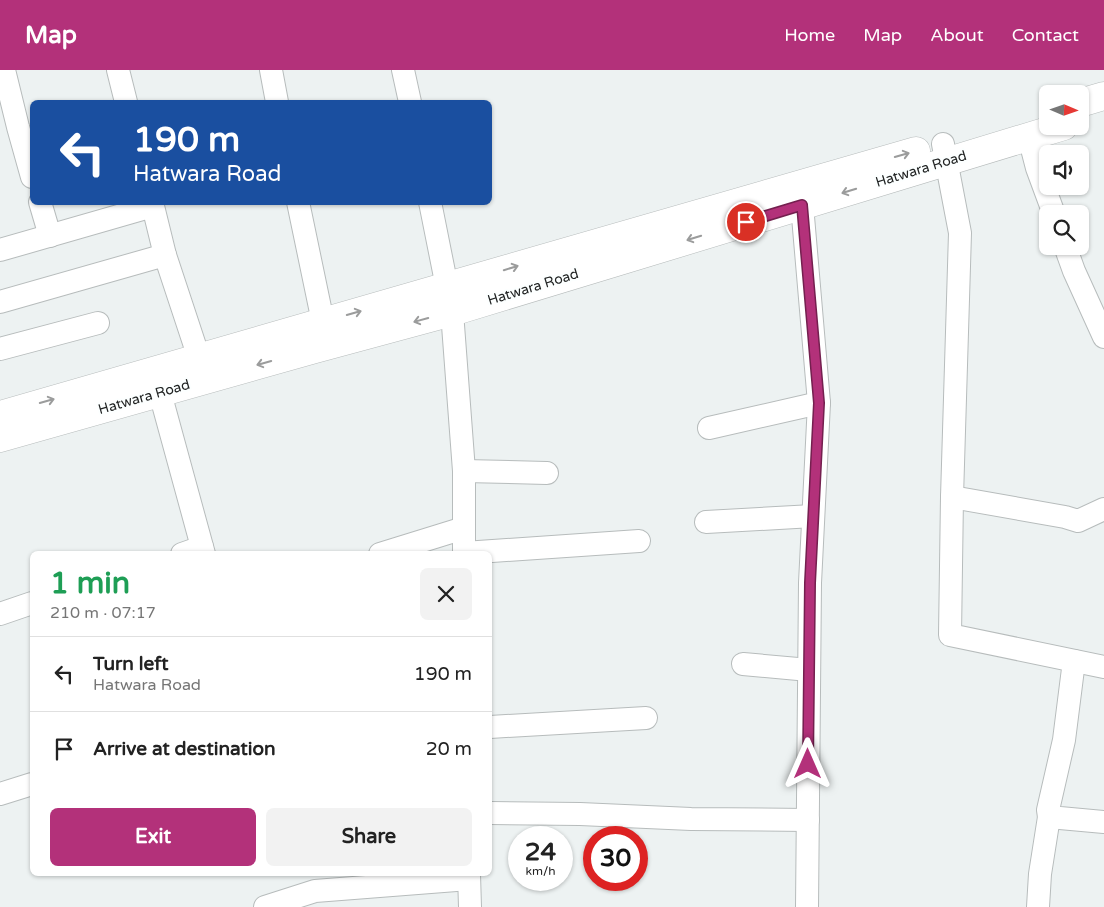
<!DOCTYPE html>
<html lang="en">
<head>
<meta charset="utf-8">
<style>
	:root { --surface:#fff; --page:#f2f2f2; --text:#222; --muted:#767676; --line:#e0e0e0; --accent:#b3317a }
	body { margin:0; font-family:"Varela Round",sans-serif; background:var(--page); color:var(--text); height:100vh; display:flex; flex-direction:column; font-size:19px; white-space:nowrap }
	* { box-sizing:border-box; margin:0 }
	p { font-size:16px; color:var(--muted) }
	.icon { flex:none; width:28px; height:28px; fill:none; stroke:currentColor; stroke-width:2; stroke-linecap:round; stroke-linejoin:round }
	.map { position:relative; flex:1; overflow:hidden }
	.sheet { position:absolute; left:30px; top:481px; width:462px; height:325px; display:flex; flex-direction:column; background:var(--surface); border-radius:8px; box-shadow:0 1px 4px #0004 }
	.sheet>* { flex:none }
	.guide { position:absolute; left:30px; top:30px; width:462px; height:105px; border-radius:8px; box-shadow:0 1px 4px #0004; background:#1a4fa0; color:#fff; overflow:hidden }
	.needle { width:32px; rotate:92deg }
	.fabs { position:absolute; left:1039px; top:15px; display:grid; gap:10px }
	.fabs a { display:grid; place-items:center; width:50px; height:50px; border-radius:8px; background:var(--surface); box-shadow:0 1px 4px #0004; font-size:25px }
	.speed { position:absolute; left:508px; top:756px; display:flex; gap:10px; font-size:25px; font-weight:700; text-align:center }
	.speed>* { display:grid; place-content:center; width:65px; height:65px; border-radius:50%; background:var(--surface); box-shadow:0 1px 4px #0004; line-height:1 }
	.speed small { font-size:12px; font-weight:400 }
	.speed .limit { border:8px solid #d22; background:#fff; color:#111 }
	.pin { position:absolute; display:grid; place-items:center; width:42px; height:42px; color:#fff; margin:-21px; border:2px solid #fff; border-radius:50%; box-shadow:0 1px 5px #0007 }
	.me { position:absolute; width:55px; margin:-28px; rotate:0deg; stroke-linejoin:round; filter:drop-shadow(0 0 4px #0008) }
	.turn { display:flex; align-items:center; gap:18px; height:105px; padding:0 20px; font-size:22px }
	.turn .icon { width:65px; height:65px; stroke-width:2.5 }
	.turn b { display:block; font-size:35px; line-height:42px }
	.round { display:grid; place-items:center; flex:none; width:52px; height:52px; border-radius:8px; background:var(--page) }
	.head { display:flex; align-items:center; justify-content:space-between; height:85px; padding:0 20px }
	h1 { font-size:30px; font-weight:800; line-height:38px; color:#1e9e55 }
	.action { display:flex; gap:10px; margin-top:auto; padding:10px 20px }
	.action a { flex:1; height:58px; border-radius:8px; background:var(--accent); color:#fff; font-size:20px; font-weight:800; line-height:58px; text-align:center }
	.action a+a { background:var(--page); color:var(--text) }
	ul { padding:0; list-style:none }
	li { display:flex; align-items:center; gap:15px; height:75px; padding:0 20px; border-top:1px solid var(--line) }
	li div { flex:1 }
	li b { display:block; font-size:19px }
	li em { font-style:normal }
	header { display:flex; align-items:center; gap:30px; box-sizing:border-box; height:70px; padding:0 25px; background:var(--accent); color:#fff }
	header strong { font-size:24px }
	nav { display:flex; gap:28px; margin-inline-start:auto; font-size:18px }
	.map>svg:first-child { display:block }
</style>
</head>
<body>
<header>
<strong>Map</strong>
<nav><a>Home</a><a>Map</a><a>About</a><a>Contact</a></nav>
</header>
<div class="map">
<svg width="1104" height="837" viewBox="0 0 1104 837">
	<rect width="100%" height="100%" fill="#edf2f2"/>
	<g fill="none" stroke-linecap="round" stroke-linejoin="round">
		<defs>
			<g id="street">
				<polyline points="4,0 18,57 32,107"/>
				<polyline points="118,0 126,32"/>
				<polyline points="271,0 277,32"/>
				<polyline points="403,0 410,32"/>
				<polyline points="1029,67 1037,98 1054,144"/>
				<polyline points="943,74 960,163 952,427 950,565 1104,597"/>
				<polyline points="799,120 802,135 819,333 810,513 807,837"/>
				<polyline points="40,132 50,166"/>
				<polyline points="152,132 165,185 199,288 202,304"/>
				<polyline points="298,132 323,252"/>
				<polyline points="430,132 452,242 464,401 464,484"/>
				<polyline points="1065,176 1074,201 1104,267"/>
				<polyline points="0,180 153,136"/>
				<polyline points="0,232 165,185"/>
				<polyline points="0,279 98,253"/>
				<polyline points="160,323 204,484"/>
				<polyline points="709,358 819,333"/>
				<polyline points="464,401 547,403"/>
				<polyline points="952,427 1065,447 1078,451 1104,439"/>
				<polyline points="706,452 813,446"/>
				<polyline points="464,483 639,471"/>
				<polyline points="182,484 202,477"/>
				<polyline points="380,484 464,458"/>
				<polyline points="0,544 32,533"/>
				<polyline points="1074,591 1064,670 1048,740 1049,747 1104,752"/>
				<polyline points="743,594 809,600"/>
				<polyline points="490,657 646,648"/>
				<polyline points="0,724 32,714"/>
				<polyline points="490,743 580,744 691,749 808,750"/>
				<polyline points="469,804 470,837"/>
				<polyline points="265,837 315,821 469,809"/>
				<polyline points="1038,837 1040,804 1049,747"/>
			</g>
			<g id="secondary">
				<polyline points="1080,33 1104,26"/>
				<polyline points="0,345 916,81"/>
				<polyline points="0,368 315,279 452,242 1064,56"/>
			</g>
		</defs>
		<!-- street casing -->
		<use href="#street" stroke="#b7bcbc" stroke-width="24"/>
		<!-- secondary casing -->
		<use href="#secondary" stroke="#b7bcbc" stroke-width="29"/>
		<!-- street -->
		<use href="#street" stroke="#fff" stroke-width="22"/>
		<!-- secondary -->
		<use href="#secondary" stroke="#fff" stroke-width="28"/>
	</g>
	<!-- one-way arrows -->
	<defs><path id="oneway-shaft" d="M-6 0H5M1.5-3L5.5 0L1.5 3" fill="none" stroke-width="1.6" stroke-linecap="round" stroke-linejoin="round" transform="scale(1.25)"/></defs>
	<g stroke="#9b9c9c">
		<use href="#oneway-shaft" transform="translate(902 85) rotate(-16)"/>
		<use href="#oneway-shaft" transform="translate(849 121) rotate(163)"/>
		<use href="#oneway-shaft" transform="translate(694 168) rotate(163)"/>
		<use href="#oneway-shaft" transform="translate(511 198) rotate(-17)"/>
		<use href="#oneway-shaft" transform="translate(354 243) rotate(-16)"/>
		<use href="#oneway-shaft" transform="translate(421 250) rotate(165)"/>
		<use href="#oneway-shaft" transform="translate(264 293) rotate(164)"/>
		<use href="#oneway-shaft" transform="translate(47 331) rotate(-16)"/>
	</g>
	<g fill="none" stroke-linecap="round" stroke-linejoin="round">
		<defs>
			<polyline id="route" points="746,152 802,135 819,333 810,513 808,694"/>
		</defs>
		<!-- route casing -->
		<use href="#route" stroke="#74204f" stroke-width="12"/>
		<!-- route -->
		<use href="#route" stroke="#b3317a" stroke-width="9"/>
	</g>
	<g text-anchor="middle" dominant-baseline="central" stroke-width="4" stroke-linejoin="round" paint-order="stroke">
		<!-- street labels -->
		<g font-size="14" fill="#212323" stroke="#fcffff">
			<text transform="translate(921 99) rotate(-17)">Hatwara Road</text>
			<text transform="translate(533 217) rotate(-17)">Hatwara Road</text>
			<text transform="translate(144 327) rotate(-16)">Hatwara Road</text>
		</g>
	</g>
</svg>
<div class="fabs">
<a><svg class="needle" viewBox="-14 -14 28 28"><path d="M0-13l5 13h-10z" fill="#e53935"/><path d="M0 13l5-13h-10z" fill="#767676"/></svg></a>
<a><svg class="icon" aria-label="sound" viewBox="0 0 24 24"><path d="M4 9h4l5-4v14l-5-4H4zM17 9q2 3 0 6"/></svg></a>
<a><svg class="icon" aria-label="search" viewBox="0 0 24 24"><circle cx="10" cy="10" r="6"/><path d="M15 15l6 6"/></svg></a>
</div>
<div class="speed"><div>24<small>km/h</small></div><div class="limit">30</div></div>
<div class="pin" style="left:746px;top:152px;background:#d93025"><svg class="icon" aria-label="arrive" viewBox="0 0 24 24"><path d="M6 21V4h12l-3 4 3 4H6"/></svg></div>
<svg class="me" style="left:808px;top:694px" viewBox="-20 -20 40 40"><path d="M0-17L14 15 0 8-14 15z" fill="#b3317a" stroke="#fff" stroke-width="4"/></svg>
<div class="guide">
<div class="turn"><svg class="icon" aria-label="left" viewBox="0 0 24 24"><path d="M17 20v-9H6M10 6l-5 5 5 5"/></svg><div><b>190 m</b>Hatwara Road</div></div>
</div>
<section class="sheet">
<div class="head"><div><h1>1 min</h1><p>210 m · 07:17</p></div><a class="round"><svg class="icon" aria-label="close" viewBox="0 0 24 24"><path d="M6 6l12 12M18 6L6 18"/></svg></a></div>
<ul>
<li><svg class="icon" aria-label="left" viewBox="0 0 24 24"><path d="M17 20v-9H6M10 6l-5 5 5 5"/></svg><div><b>Turn left</b><p>Hatwara Road</p></div><em>190 m</em></li>
<li><svg class="icon" aria-label="arrive" viewBox="0 0 24 24"><path d="M6 21V4h12l-3 4 3 4H6"/></svg><div><b>Arrive at destination</b></div><em>20 m</em></li>
</ul>
<div class="action"><a>Exit</a><a>Share</a></div>
</section>
</div>
</body>
</html>
